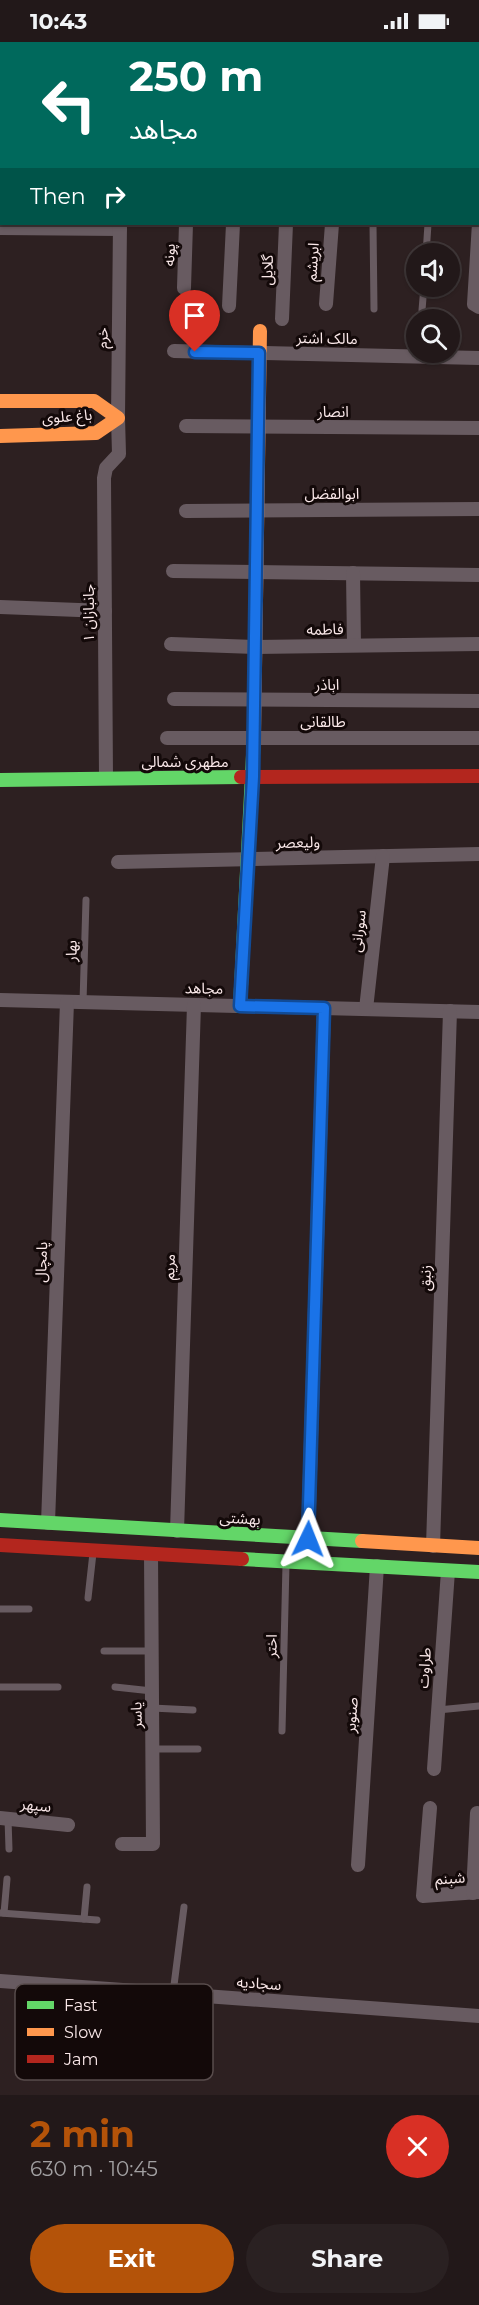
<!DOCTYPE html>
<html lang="en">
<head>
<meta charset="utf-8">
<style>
	:root { --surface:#221819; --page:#2a2122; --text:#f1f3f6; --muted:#a2a0a2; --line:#3f3738; --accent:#b45309 }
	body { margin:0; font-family:Montserrat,"Noto Sans Arabic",sans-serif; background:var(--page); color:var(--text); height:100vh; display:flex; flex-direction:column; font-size:22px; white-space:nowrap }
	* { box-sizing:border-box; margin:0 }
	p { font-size:20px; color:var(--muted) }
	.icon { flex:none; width:33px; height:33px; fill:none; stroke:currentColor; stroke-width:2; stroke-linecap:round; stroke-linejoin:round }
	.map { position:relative; height:2053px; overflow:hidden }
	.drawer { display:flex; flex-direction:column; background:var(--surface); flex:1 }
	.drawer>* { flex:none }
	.hud { position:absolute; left:0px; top:0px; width:480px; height:183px; box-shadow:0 2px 4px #0004,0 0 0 2px var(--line); background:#00695c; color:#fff; overflow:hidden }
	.buttons { position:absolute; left:406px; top:201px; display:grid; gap:12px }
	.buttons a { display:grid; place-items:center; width:54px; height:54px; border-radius:50%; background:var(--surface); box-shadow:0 2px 4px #0004,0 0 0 2px var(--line); font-size:30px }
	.pin { position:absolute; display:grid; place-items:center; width:51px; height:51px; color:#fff; margin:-62px -26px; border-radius:50% 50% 50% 0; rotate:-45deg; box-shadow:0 0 6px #0007 }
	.pin .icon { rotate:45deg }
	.me { position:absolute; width:66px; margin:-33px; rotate:2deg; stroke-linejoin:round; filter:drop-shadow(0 0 4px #0008) }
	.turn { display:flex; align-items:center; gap:21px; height:126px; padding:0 30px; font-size:27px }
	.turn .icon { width:78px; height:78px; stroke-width:2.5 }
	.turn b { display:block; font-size:42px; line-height:51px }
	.then { display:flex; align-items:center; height:57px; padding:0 30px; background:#0003; gap:12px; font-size:22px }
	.round { display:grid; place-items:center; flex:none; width:63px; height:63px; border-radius:32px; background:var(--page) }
	.summary { display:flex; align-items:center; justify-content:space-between; height:102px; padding:0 30px }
	h1 { font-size:36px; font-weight:700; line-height:45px; color:var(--accent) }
	.action { display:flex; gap:12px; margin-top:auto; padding:12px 30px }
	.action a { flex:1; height:69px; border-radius:36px; background:var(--accent); color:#fff; font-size:24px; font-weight:700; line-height:69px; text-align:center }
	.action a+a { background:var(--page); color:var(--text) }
	.status { display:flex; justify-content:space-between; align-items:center; height:42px; padding:0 30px; background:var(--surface); direction:ltr }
	.status svg { height:16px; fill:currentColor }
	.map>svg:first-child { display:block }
</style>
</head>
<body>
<div class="status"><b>10:43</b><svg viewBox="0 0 49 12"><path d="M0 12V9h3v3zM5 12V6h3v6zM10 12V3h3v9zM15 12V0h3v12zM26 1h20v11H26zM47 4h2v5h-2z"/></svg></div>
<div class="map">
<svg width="479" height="2053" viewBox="0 0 479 2053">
	<rect width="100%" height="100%" fill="#2d2021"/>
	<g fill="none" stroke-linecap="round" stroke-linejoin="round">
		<!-- lane -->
		<g stroke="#685b61" stroke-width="7">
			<polyline points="402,2 403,0"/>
			<polyline points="373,182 374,267"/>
			<polyline points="426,212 428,182"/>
			<polyline points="422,268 424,244"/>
			<polyline points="83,960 86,858"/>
			<polyline points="88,1556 93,1511"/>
			<polyline points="0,1567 29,1567"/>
			<polyline points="104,1609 152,1609"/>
			<polyline points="0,1645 58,1645"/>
			<polyline points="115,1645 152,1649"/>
			<polyline points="152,1666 193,1668"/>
			<polyline points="438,1668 479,1664"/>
			<polyline points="282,1689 286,1522"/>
			<polyline points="153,1707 198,1707"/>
			<polyline points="8,1777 9,1807"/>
			<polyline points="0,1871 97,1878"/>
			<polyline points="4,1871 7,1837"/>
			<polyline points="84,1877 87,1845"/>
			<polyline points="173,1951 184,1865"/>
		</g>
		<!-- street -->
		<g stroke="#685b61" stroke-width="14">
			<polyline points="300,0 325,2"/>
			<polyline points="120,2 120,0"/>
			<polyline points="191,2 191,0"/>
			<polyline points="240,2 240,0"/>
			<polyline points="342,2 342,0"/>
			<polyline points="461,2 461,0"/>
			<polyline points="0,29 2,29"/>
			<polyline points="478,120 479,120"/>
			<polyline points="479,181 474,262 479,265"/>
			<polyline points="0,186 120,187"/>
			<polyline points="184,246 186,182"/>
			<polyline points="326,262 332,182"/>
			<polyline points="229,264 233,182"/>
			<polyline points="282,277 286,182"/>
			<polyline points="174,309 479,316"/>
			<polyline points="186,384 479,386"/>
			<polyline points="186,469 479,467"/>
			<polyline points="173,529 479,533"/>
			<polyline points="353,531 354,603"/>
			<polyline points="0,565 105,569"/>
			<polyline points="171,602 255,605 479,602"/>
			<polyline points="174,657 479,659"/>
			<polyline points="167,696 479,696"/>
			<polyline points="106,736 104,436 106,426 119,412 118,376 120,182"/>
			<polyline points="118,820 479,812"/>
			<polyline points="0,958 479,970"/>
			<polyline points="366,967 383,814"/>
			<polyline points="48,1481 67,960"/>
			<polyline points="177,1489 194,963"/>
			<polyline points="308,1497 324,966"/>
			<polyline points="433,1504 450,969"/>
			<polyline points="434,1727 448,1529"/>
			<polyline points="430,1766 423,1854 479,1850"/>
			<polyline points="0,1776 68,1783"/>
			<polyline points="122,1802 153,1802 151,1512"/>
			<polyline points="358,1823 377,1524"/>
			<polyline points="473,1851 477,1771"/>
			<polyline points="0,1939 479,1974"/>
		</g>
		<!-- fast -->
		<g stroke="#63d668" stroke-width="14">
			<polyline points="0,738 241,735"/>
			<polyline points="240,964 254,694"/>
			<polyline points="0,1478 362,1499"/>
			<polyline points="242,1517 479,1530"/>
		</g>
		<!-- slow -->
		<g stroke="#ff974d" stroke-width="14">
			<polyline points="0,359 94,359 118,376 96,391 0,394"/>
			<polyline points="254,694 260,289"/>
			<polyline points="362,1499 479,1506"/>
		</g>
		<!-- jam -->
		<g stroke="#b3261e" stroke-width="14">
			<polyline points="241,735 479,734"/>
			<polyline points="0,1503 242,1517"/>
		</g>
	</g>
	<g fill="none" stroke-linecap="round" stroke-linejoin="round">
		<defs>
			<polyline id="route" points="195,310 259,311 253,735 240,964 324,966 308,1497"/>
		</defs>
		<!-- route casing -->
		<use href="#route" stroke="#114b97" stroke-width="15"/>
		<!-- route -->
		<use href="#route" stroke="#1a73e8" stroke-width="10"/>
	</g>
	<g text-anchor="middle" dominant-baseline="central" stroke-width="6" stroke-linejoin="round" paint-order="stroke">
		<!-- street labels -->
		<g font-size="15" fill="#fae8e9" stroke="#130909">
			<text transform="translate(169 213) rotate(-88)">پونه</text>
			<text transform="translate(312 220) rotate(-86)">ابریشم</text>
			<text transform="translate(267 228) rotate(-88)">گلایل</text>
			<text transform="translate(102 296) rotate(-89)">خرم</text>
			<text transform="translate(327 296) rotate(1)">مالک اشتر</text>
			<text x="333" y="369">انصار</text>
			<text transform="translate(67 374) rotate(-4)">باغ علوی</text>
			<text x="332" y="451">ابوالفضل</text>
			<text transform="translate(88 571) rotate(-90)">جانبازان ۱</text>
			<text transform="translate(325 587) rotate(-1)">فاطمه</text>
			<text x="327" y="642">اباذر</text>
			<text x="323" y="679">طالقانی</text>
			<text x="185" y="719">مطهری شمالی</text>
			<text transform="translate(298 800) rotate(-1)">ولیعصر</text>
			<text transform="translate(358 889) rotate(-83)">سورانی</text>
			<text transform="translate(71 909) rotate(-89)">بهار</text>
			<text transform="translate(204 946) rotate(1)">مجاهد</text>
			<text transform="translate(41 1220) rotate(-88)">پامچال</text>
			<text transform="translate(169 1225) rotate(-88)">مریم</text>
			<text transform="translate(425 1236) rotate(-88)">زنبق</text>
			<text transform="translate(240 1476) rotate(3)">بهشتی</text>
			<text transform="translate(271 1604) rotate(-89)">اختر</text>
			<text transform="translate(424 1626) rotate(-86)">طراوت</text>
			<text transform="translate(136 1673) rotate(-91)">یاسر</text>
			<text transform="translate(351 1673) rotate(-86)">صنوبر</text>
			<text transform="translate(36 1763) rotate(6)">سپهر</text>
			<text transform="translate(450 1836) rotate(-4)">شبنم</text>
			<text transform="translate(259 1941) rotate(4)">سجادیه</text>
		</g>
	</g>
	<!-- legend -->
	<rect x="15" y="1942" width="198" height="96" rx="9" fill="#130909" stroke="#584c4c" stroke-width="1.5"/>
	<rect x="27" y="1959" width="27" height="8" fill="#63d668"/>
	<rect x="27" y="1986" width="27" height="8" fill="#ff974d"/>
	<rect x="27" y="2013" width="27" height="8" fill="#b3261e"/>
	<g font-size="16" fill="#fae8e9">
		<text x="64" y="1969">Fast</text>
		<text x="64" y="1996">Slow</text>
		<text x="64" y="2023">Jam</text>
	</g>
</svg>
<div class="buttons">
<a><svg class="icon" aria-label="sound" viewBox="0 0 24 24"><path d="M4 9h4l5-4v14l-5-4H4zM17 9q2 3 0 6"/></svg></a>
<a><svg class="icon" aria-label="search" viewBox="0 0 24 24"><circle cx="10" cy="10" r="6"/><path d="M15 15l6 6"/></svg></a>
</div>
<div class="pin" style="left:195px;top:310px;background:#d93025"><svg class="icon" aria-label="arrive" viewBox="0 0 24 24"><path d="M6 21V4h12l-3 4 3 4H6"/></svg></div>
<svg class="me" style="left:308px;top:1497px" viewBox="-20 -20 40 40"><path d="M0-17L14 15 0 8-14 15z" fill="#1a73e8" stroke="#fff" stroke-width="4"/></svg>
<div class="hud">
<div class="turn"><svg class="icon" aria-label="left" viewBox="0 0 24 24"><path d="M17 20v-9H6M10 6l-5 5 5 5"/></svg><div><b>250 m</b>مجاهد</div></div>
<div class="then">Then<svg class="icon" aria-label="right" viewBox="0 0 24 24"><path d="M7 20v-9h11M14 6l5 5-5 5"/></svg></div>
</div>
</div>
<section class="drawer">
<div class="summary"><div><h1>2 min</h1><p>630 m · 10:45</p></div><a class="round" style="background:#d93025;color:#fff"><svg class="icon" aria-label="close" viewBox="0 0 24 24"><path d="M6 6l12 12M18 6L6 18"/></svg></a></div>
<div class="action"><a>Exit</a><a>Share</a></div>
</section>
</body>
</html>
